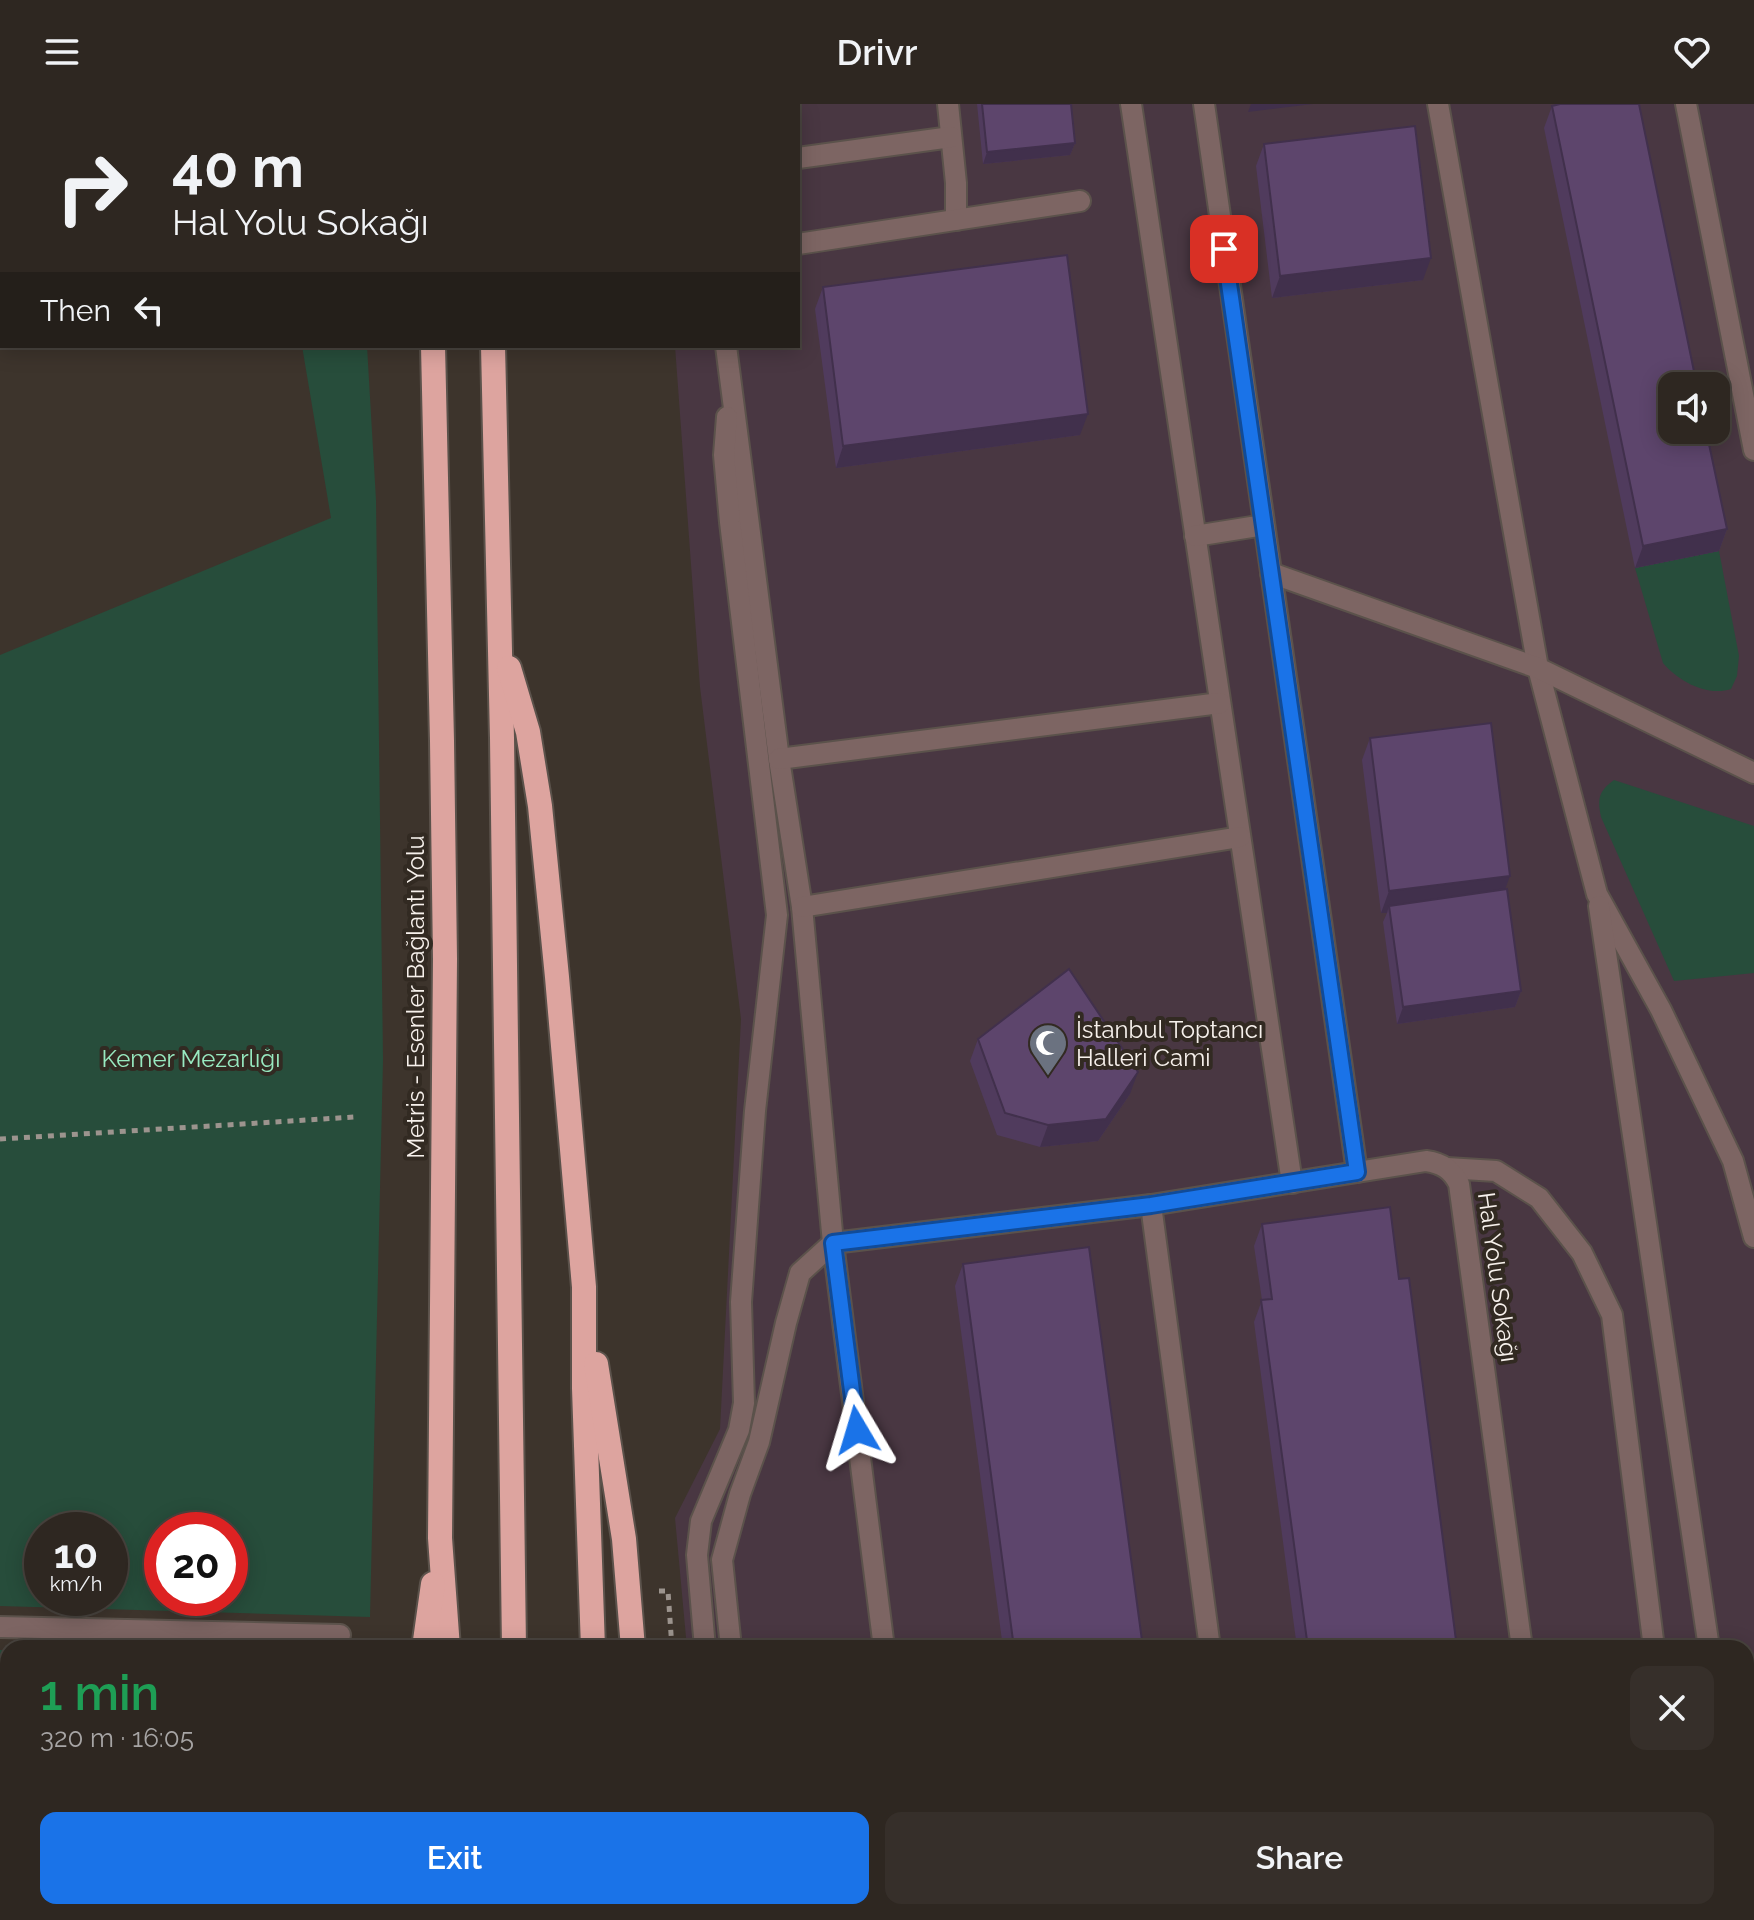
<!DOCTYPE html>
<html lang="en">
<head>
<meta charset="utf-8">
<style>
	:root { --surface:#2e2721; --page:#362f2a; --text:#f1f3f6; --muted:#a7a5a5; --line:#49443f; --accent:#1a73e8 }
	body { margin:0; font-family:Raleway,sans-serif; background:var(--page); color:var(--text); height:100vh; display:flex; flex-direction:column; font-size:30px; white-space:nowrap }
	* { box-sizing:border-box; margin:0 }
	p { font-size:26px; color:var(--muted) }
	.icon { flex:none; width:44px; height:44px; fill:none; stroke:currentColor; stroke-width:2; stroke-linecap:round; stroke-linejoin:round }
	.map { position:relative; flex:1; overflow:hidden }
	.side { position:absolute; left:0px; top:1536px; width:1754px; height:280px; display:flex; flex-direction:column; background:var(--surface); border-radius:24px 24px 0 0; box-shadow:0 4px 20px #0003,0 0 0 2px var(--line) }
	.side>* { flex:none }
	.guide { position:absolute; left:0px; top:0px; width:800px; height:244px; box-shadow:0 4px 20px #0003,0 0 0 2px var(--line); background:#2e2721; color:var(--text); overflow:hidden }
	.fabs { position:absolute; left:1658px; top:268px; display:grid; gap:16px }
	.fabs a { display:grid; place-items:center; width:72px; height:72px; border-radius:16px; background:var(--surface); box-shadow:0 4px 20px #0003,0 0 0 2px var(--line); font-size:40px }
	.speed { position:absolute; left:24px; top:1408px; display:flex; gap:16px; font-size:40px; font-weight:700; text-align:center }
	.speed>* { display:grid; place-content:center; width:104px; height:104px; border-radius:50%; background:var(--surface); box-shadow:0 4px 20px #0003,0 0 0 2px var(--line); line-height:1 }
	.speed small { font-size:20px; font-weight:400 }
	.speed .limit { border:12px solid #d22; background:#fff; color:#111 }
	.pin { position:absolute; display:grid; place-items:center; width:68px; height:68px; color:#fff; margin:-34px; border-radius:16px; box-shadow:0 4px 12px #0006 }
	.me { position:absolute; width:88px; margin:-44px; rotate:353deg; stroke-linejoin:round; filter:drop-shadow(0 0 6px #0008) }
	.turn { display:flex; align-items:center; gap:28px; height:168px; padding:0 40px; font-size:36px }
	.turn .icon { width:104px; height:104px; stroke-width:2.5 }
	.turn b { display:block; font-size:56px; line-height:68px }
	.then { display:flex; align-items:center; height:76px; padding:0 40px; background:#0003; gap:16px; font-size:30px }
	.round { display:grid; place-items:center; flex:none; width:84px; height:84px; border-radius:16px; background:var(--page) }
	.summary { display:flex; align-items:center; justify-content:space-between; height:136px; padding:0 40px }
	h1 { font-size:48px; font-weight:600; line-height:60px; color:#1e9e55 }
	.primary-button { display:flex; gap:16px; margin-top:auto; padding:16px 40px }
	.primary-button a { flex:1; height:92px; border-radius:16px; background:var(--accent); color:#fff; font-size:32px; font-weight:600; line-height:92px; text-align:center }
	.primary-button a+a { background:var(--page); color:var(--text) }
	header { display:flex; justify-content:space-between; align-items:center; height:104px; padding:0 40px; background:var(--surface); font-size:36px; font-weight:600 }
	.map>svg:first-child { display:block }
</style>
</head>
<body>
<header><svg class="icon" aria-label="menu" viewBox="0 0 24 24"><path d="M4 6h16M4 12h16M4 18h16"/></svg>Drivr<svg class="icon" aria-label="heart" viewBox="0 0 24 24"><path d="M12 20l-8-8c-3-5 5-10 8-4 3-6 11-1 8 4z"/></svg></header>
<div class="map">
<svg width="1754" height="1816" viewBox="0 0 1754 1816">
	<rect width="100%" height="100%" fill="#3d342c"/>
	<!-- commercial -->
	<path fill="#493742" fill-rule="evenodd" d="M671,0h1083v1816h-1063l1,-8h1054v-264h-1059l-12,-130 45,-89 21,-410 -41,-332 -25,-341h123v-240h-127zM1672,282h44v44h-44z"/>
	<!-- green -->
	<g fill="#274d3b" fill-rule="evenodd">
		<path d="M302,242h65l9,154 7,560 -13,557 -370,-11v-951l331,-137zM42,1426h68v68h-68zM230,1426v68h-68v-68z"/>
		<path d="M1719,447l20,105 -2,20 -6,13c-24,8 -53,-8 -68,-26l-28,-95z"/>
		<path d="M1614,676l140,46v147l-80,8 -73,-164c-4,-19 -2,-26 13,-37z"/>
		<polygon points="0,1546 8,1546 8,1808 339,1808 339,1816 0,1816"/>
	</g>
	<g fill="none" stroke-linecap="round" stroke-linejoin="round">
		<defs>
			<g id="lane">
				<polyline points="948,0 956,79 956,116"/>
				<polyline points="1131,0 1292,1079"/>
				<polyline points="1204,0 1357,1068"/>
				<polyline points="1438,0 1538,564 1597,790 1661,906 1733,1057 1754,1133"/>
				<polyline points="1686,0 1754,346"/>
				<polyline points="12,2 12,0"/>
				<polyline points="765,2 766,0"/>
				<polyline points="0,31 2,29"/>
				<polyline points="798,54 951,33"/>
				<polyline points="798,140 1080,97"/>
				<polyline points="726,242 779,655 802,803 833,1139 884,1544"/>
				<polyline points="1195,432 1264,421"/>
				<polyline points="1271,469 1538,564 1754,669"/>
				<polyline points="779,655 1220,599"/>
				<polyline points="1599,802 1709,1544"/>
				<polyline points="802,803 1240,733"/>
				<polyline points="1447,1064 1496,1067 1539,1094 1582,1149 1612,1211 1654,1544"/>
				<polyline points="1151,1101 1210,1544"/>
				<path d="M833,1139l318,-38 275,-44c15,2 26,8 33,23l63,464"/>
				<polyline points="705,1544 697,1451 701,1417 739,1326 744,1299 741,1198 755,1007 777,811 730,418 724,351 727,313"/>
				<polyline points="731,1544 722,1456 740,1390 759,1338 786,1219 800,1169 833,1139"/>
				<polyline points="1746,1791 1750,1816"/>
				<polyline points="722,1808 737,1816"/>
				<polyline points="837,1808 837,1816"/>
				<polyline points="917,1808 918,1816"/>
				<polyline points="1557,1808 1559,1816"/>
				<polyline points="1685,1808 1686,1816"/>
				<polyline points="742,1816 765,1812 775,1808"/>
			</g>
			<polyline id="street" points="0,1523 340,1531"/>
			<g id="highway">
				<polyline points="421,0 421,2"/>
				<polyline points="484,0 484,2"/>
				<polyline points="433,242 442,637 445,855 440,1434 448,1544"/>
				<polyline points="493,242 502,634 514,1544"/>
				<polyline points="509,564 528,628 540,702 557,873 584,1183 584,1284 593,1544"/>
				<polyline points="596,1260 624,1435 633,1544"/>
				<polyline points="424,1544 433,1480"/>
				<polyline points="462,1808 462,1816"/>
				<polyline points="521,1808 521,1816"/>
				<polyline points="595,1808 595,1816"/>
				<polyline points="638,1808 638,1816"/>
				<polyline points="407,1816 407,1808"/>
			</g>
		</defs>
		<!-- lane casing -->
		<use href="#lane" stroke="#5b524b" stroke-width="24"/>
		<!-- street casing -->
		<use href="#street" stroke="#5b524b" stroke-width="24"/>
		<!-- highway casing -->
		<use href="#highway" stroke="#5b524b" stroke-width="28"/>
		<!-- path -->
		<g stroke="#9c948e" stroke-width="5" stroke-dasharray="6 6" stroke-linecap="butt">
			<polyline points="0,1035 355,1013"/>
			<polyline points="659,1487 668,1487 672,1544"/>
			<polyline points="1754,1560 1754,1570"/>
			<polyline points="1746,1638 1754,1637"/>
			<polyline points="357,1816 357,1808"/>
		</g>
		<!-- lane -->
		<use href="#lane" stroke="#7d6563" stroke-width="20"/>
		<!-- street -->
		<use href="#street" stroke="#7d6563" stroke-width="20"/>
		<!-- highway -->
		<use href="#highway" stroke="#dda49f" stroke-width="24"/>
	</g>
	<!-- wall -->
	<g fill="#503b5d">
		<polygon points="977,0 1071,0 1075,39 1070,51 983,60"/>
		<polygon points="1552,2 1727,425 1719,447 1635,464 1544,24"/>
		<polygon points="1264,40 1423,176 1272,194 1256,62"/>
		<polygon points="823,183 1080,331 836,364 815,205"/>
		<polygon points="1370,634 1505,786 1521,887 1515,903 1397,920 1383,818 1387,809 1381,809 1362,656"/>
		<polygon points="978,935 1130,990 1098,1037 1040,1043 997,1031 970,957"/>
		<polygon points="1262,1120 1399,1175 1457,1544 1297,1544 1254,1218 1262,1196 1254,1142"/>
		<polygon points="963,1160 1143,1544 1003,1544 955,1182"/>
		<polygon points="1038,1808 1506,1808 1507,1816 1039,1816"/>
	</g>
	<!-- shaded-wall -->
	<g fill="#41304c">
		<polygon points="1251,0 1313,0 1248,8"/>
		<polygon points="1075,39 1070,51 983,60 987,48"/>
		<polygon points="1431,154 1423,176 1272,194 1280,172"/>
		<polygon points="1088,310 1080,331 836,364 843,342"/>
		<polygon points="1727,425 1719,447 1635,464 1643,442"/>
		<polygon points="1510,772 1502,794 1389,802 1387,809 1381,809 1389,787"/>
		<polygon points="1521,887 1515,903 1397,920 1403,903"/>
		<polygon points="1138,968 1130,990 1098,1037 1040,1043 1048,1021"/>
	</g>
	<!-- building -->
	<g fill="#5d456c" stroke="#41304c" stroke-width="2">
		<polygon points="982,0 1071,0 1075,39 987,48"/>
		<polygon points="1560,0 1639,0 1697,282 1672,282 1672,326 1706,326 1727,425 1643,442 1552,2"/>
		<polygon points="1415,22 1431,154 1280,172 1264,40"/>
		<polygon points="1067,151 1088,310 843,342 823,183"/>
		<polygon points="1491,619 1510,772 1389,787 1370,634"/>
		<polygon points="1507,785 1521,887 1403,903 1389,802"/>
		<polygon points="1069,865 1138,968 1106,1015 1048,1021 1005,1009 978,935"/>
		<polygon points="1390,1103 1399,1175 1409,1174 1457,1544 1308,1544 1261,1196 1272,1195 1262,1120"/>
		<polygon points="1089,1143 1143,1544 1014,1544 963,1160"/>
		<polygon points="1049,1808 1506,1808 1507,1816 1050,1816"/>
	</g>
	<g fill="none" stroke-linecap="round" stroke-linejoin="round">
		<defs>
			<polyline id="route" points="857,1326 833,1139 1151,1101 1357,1068 1224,145"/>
		</defs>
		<!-- route casing -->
		<use href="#route" stroke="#114b97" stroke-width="20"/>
		<!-- route -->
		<use href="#route" stroke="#1a73e8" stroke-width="14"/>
	</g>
	<!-- icons -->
	<defs>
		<symbol id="mosque-pin" viewBox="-11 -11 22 30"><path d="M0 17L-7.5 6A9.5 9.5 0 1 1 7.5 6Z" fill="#6b7280" stroke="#322a22"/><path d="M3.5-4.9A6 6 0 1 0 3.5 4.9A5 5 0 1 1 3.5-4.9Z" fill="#fff"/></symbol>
	</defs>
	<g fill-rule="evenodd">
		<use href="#mosque-pin" x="1026" y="917" width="44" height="60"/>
	</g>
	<g text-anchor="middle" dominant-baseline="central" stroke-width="8" stroke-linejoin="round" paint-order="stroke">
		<!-- street labels -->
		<g font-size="24" fill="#f7f1ec" stroke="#322a22">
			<text transform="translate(415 893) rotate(-90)">Metris - Esenler Bağlantı Yolu</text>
			<text transform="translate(1498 1173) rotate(82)">Hal Yolu Sokağı</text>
		</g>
		<!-- poi labels -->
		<g font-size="24" fill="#f7f1ec" stroke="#322a22" text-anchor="start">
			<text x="1076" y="925">İstanbul Toptancı<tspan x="1076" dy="28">Halleri Cami</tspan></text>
		</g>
		<!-- park labels -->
		<g font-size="24" fill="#98eac1" stroke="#322a22">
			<text x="191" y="954">Kemer Mezarlığı</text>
		</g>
	</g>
</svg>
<div class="fabs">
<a><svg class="icon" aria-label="sound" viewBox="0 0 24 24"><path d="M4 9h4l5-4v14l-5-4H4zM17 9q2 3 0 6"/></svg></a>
</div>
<div class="speed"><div>10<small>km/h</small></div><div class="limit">20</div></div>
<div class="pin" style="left:1224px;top:145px;background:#d93025"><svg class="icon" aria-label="arrive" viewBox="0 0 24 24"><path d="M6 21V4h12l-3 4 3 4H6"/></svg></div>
<svg class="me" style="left:857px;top:1326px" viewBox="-20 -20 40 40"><path d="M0-17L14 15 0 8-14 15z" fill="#1a73e8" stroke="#fff" stroke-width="4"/></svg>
<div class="guide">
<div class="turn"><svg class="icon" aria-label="right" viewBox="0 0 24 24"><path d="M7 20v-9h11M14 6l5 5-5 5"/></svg><div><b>40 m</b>Hal Yolu Sokağı</div></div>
<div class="then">Then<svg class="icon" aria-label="left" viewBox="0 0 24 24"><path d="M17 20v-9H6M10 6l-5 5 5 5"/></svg></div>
</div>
<section class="side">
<div class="summary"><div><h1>1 min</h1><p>320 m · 16:05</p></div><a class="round"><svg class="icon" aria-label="close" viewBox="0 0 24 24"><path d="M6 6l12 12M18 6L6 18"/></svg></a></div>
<div class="primary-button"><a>Exit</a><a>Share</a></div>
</section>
</div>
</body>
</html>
